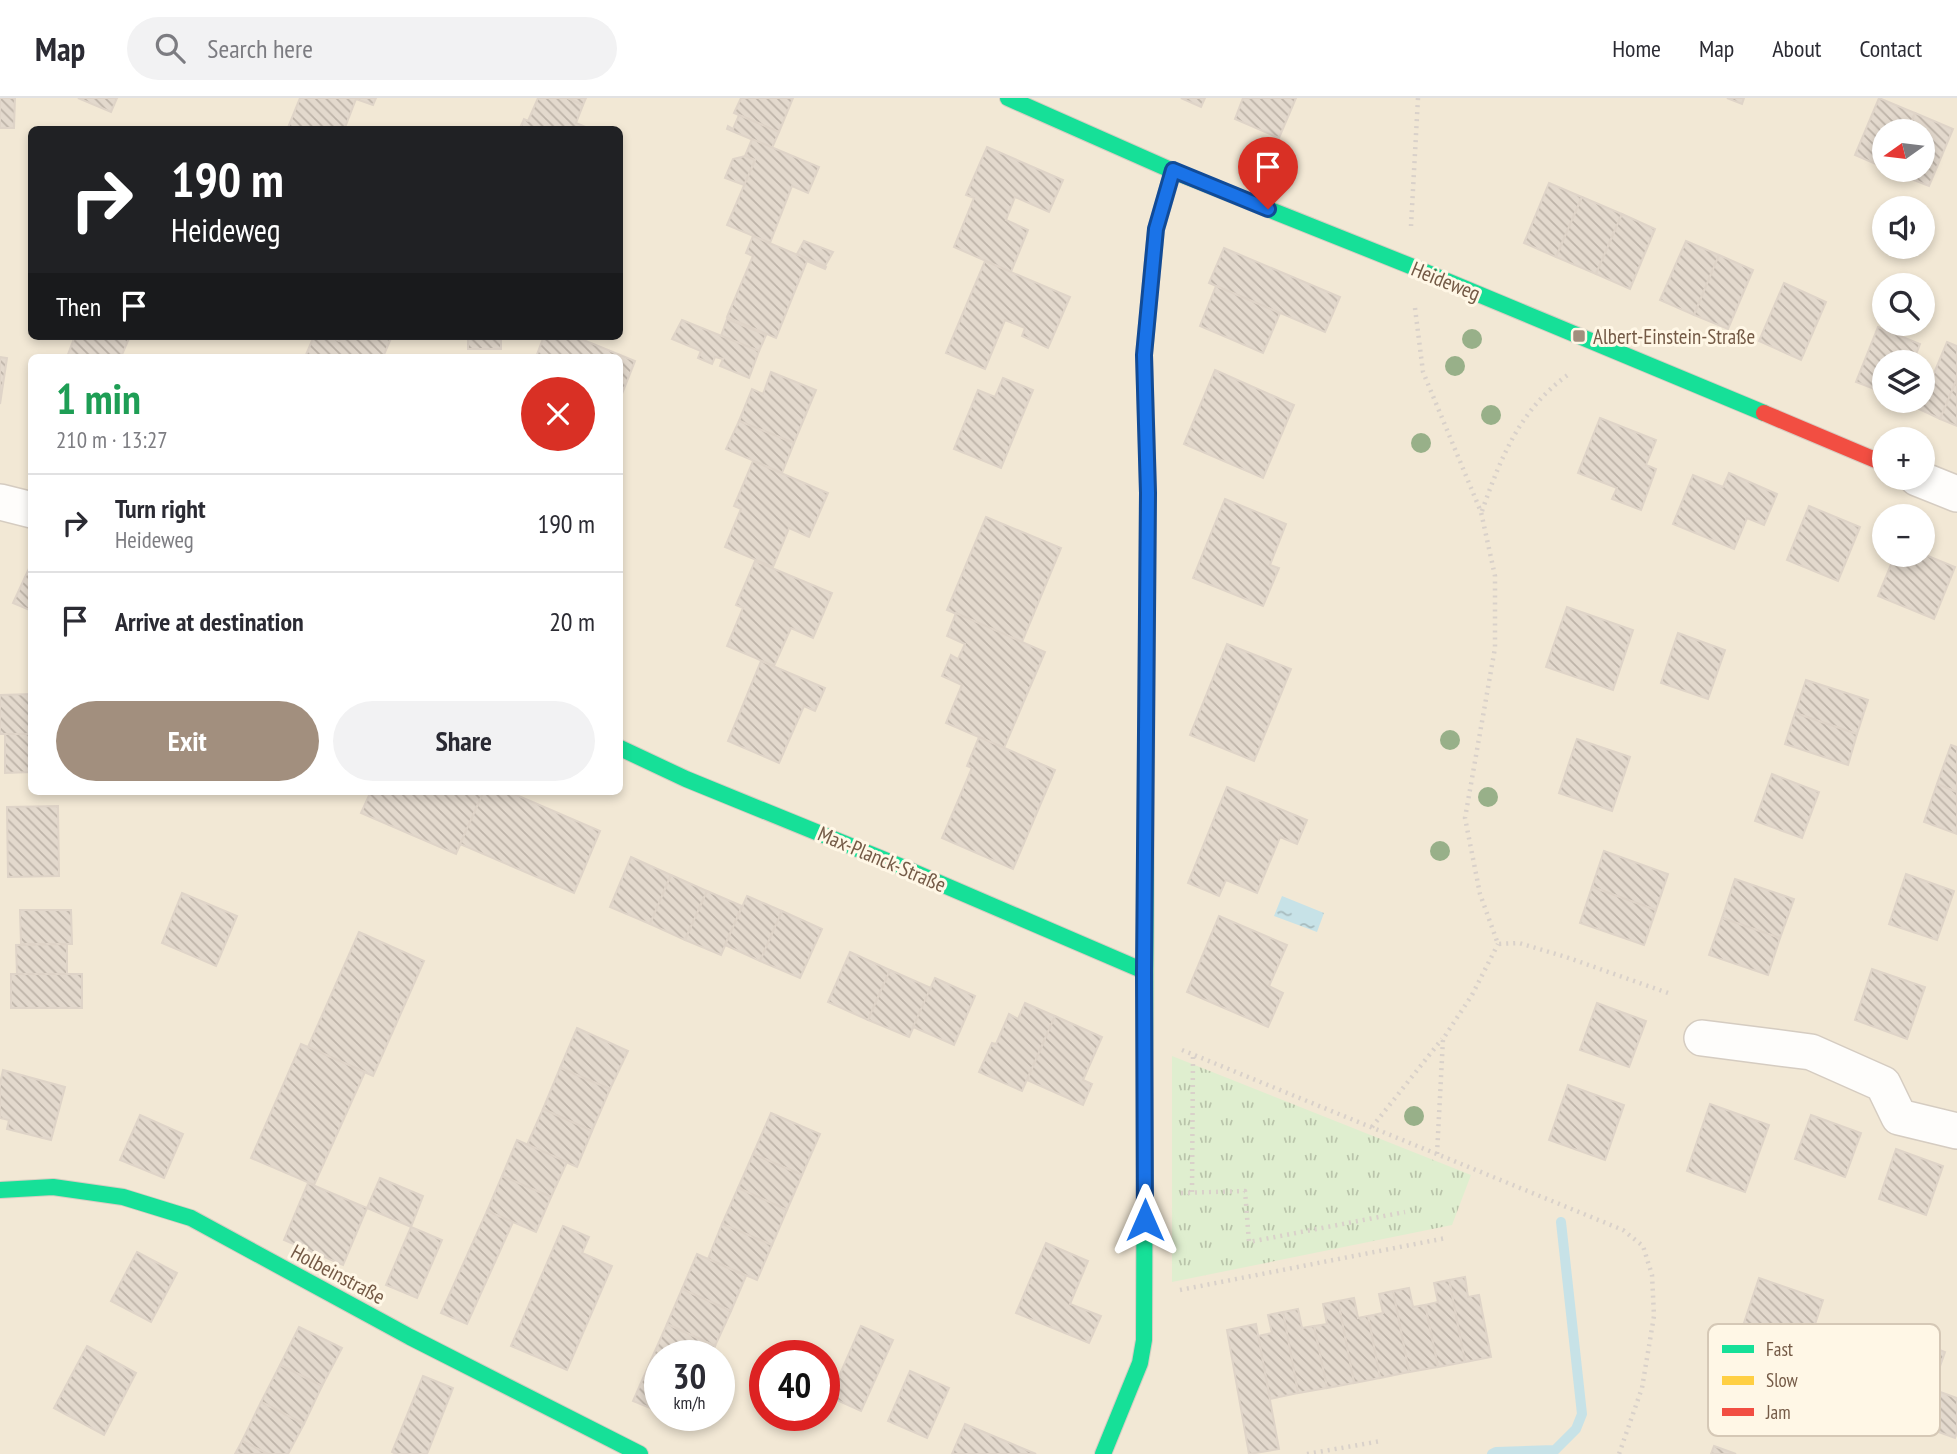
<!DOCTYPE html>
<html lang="en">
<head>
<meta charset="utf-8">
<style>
	:root { --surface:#fff; --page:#f2f2f3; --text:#2b2b33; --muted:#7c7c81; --line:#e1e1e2; --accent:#a28f7e }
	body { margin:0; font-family:"PT Sans Narrow",sans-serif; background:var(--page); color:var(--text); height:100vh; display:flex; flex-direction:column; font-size:26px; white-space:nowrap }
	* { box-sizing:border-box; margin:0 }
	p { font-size:23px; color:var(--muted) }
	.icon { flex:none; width:38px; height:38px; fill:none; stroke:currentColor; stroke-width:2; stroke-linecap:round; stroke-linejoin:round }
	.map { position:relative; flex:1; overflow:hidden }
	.sheet { position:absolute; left:28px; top:256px; width:595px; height:441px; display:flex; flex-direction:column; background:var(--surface); border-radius:10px; box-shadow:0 4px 10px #0003 }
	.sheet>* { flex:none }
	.guide { position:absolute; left:28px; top:28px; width:595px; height:214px; border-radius:10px; box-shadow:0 4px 10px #0003; background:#202124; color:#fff; overflow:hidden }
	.needle { width:46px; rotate:256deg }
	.tools { position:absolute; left:1872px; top:21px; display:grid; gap:14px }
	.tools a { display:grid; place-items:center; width:63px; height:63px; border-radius:50%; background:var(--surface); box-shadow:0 4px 10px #0003; font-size:35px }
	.speed { position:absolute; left:644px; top:1242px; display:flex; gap:14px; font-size:35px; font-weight:700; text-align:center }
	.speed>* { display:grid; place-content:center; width:91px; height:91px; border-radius:50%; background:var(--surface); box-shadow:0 4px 10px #0003; line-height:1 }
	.speed small { font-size:18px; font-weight:400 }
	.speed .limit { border:10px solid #d22; background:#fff; color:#111 }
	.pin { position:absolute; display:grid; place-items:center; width:60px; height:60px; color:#fff; margin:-72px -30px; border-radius:50% 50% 50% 0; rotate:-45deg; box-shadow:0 0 7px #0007 }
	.pin .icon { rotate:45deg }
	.me { position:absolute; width:77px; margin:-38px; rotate:0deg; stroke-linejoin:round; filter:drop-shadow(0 0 5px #0008) }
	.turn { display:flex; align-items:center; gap:24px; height:147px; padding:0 28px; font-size:32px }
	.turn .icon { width:91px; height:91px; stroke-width:2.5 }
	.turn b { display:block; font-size:49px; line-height:60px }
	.then { display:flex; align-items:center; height:66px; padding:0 28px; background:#0003; gap:14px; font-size:26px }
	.round { display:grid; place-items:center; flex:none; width:74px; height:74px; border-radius:37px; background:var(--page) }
	.overview { display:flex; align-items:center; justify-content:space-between; height:119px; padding:0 28px }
	h1 { font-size:42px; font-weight:600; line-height:52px; color:#1e9e55 }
	.action { display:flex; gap:14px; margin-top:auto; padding:14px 28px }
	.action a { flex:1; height:80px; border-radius:42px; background:var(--accent); color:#fff; font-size:28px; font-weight:600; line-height:80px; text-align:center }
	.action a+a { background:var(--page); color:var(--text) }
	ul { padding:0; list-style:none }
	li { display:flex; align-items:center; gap:21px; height:98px; padding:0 28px; border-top:2px solid var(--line) }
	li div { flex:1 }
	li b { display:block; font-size:26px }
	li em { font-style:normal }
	header { display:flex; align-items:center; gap:42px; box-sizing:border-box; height:98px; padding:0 35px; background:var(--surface); border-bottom:2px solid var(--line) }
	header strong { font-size:33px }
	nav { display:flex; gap:38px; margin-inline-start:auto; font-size:24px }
	.search { width:490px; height:63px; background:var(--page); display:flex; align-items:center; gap:18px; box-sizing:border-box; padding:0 24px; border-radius:38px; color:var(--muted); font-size:26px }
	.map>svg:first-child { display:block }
</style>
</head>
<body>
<header>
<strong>Map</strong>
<div class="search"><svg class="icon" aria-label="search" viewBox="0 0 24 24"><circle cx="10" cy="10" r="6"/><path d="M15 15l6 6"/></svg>Search here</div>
<nav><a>Home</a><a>Map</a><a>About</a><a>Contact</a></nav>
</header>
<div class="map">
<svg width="1957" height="1356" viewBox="0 0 1957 1356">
	<defs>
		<pattern id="grass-tufts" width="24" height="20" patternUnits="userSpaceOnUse" patternTransform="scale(1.75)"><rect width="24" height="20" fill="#dfeecf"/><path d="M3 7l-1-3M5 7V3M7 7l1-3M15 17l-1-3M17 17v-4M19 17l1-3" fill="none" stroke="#b9c4aa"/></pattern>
		<pattern id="water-ripples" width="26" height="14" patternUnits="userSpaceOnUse" patternTransform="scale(1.75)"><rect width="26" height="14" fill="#c7e2e7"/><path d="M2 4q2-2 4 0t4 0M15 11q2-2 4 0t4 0" fill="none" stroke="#a6babd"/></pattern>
		<pattern id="building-back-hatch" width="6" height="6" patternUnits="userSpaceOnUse" patternTransform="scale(1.75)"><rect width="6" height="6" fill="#e3d9cd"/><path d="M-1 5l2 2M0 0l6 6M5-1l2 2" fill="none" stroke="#bdb3a8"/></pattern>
	</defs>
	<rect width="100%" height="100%" fill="#f6f1e6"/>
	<!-- residential -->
	<path fill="#f2e8d5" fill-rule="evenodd" d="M0,0h1957v1356h-1957zM32,32h588v206h-588zM1885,33h38v39h-38zM1885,110h38v39h-38zM1885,187h38v39h-38zM32,259h588v434h-588zM1885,264h38v39h-38zM1885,341h38v39h-38zM1885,418h38v39h-38zM660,1258h59v60h-59zM765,1258h59v60h-59z"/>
	<!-- grass -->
	<polygon fill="url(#grass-tufts)" points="1172,958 1471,1077 1452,1127 1172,1184"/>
	<!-- water -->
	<polygon fill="url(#water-ripples)" points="1282,798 1324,815 1317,834 1274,818"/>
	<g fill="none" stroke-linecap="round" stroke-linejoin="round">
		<!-- stream -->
		<polyline stroke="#c7e2e7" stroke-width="10" points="1492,1356 1496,1354 1555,1352 1576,1331 1582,1316 1561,1124"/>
	</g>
	<!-- building -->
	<g fill="url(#building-back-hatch)" stroke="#dfd4c8" stroke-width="2">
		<polygon points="0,0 15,0 14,30 0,30"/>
		<polygon points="78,0 117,0 111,14"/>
		<polygon points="300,0 376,0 373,7 356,1 344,32 287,32"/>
		<polygon points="538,0 568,0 583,7 576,25 588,30 587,32 519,32 524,21 528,23"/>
		<polygon points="568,0 586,0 583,7"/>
		<polygon points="741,0 793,0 779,34 734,15"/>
		<polygon points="1181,0 1205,0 1201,9"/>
		<polygon points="1243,0 1296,0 1279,40 1235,21"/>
		<polygon points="1727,0 1744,0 1742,6"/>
		<polygon points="1879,0 1915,15 1908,33 1885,33 1885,70 1855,57"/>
		<polygon points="1915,15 1953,31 1929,88 1891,73 1923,72 1923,33 1908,33"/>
		<polygon points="739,17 779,34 772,50 727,31 728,28 733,31"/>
		<polygon points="752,41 819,69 808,95 792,88 770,145 727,127 755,62 745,58"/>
		<polygon points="987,49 1063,82 1049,114 1015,99 1006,122 1028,132 1011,174 954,149 974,100 966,97"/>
		<polygon points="745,58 755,62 744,87 725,80 733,61"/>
		<polygon points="1549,85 1582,99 1556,159 1524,145"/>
		<polygon points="1582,99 1622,116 1596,176 1556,159"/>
		<polygon points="1622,116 1655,131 1630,191 1596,176"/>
		<polygon points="753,138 826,169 825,171 807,163 776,240 727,219 753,158 746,155"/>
		<polygon points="804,143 833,154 825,168 797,156"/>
		<polygon points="1686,143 1719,157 1694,217 1660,202"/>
		<polygon points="1224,150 1340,199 1325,234 1209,185"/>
		<polygon points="1719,157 1753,172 1728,231 1694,217"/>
		<polygon points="985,163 1070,199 1048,250 1022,238 1025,230 1005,222 985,271 946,255"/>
		<polygon points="1784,185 1826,204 1801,262 1759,243"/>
		<polygon points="1216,188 1280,215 1263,255 1200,228"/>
		<polygon points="727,221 766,237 759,253 721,238"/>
		<polygon points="682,222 759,253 749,280 720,268 723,261 715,259 712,266 698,260 701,253 672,241"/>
		<polygon points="1878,229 1920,246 1913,264 1885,264 1885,295 1856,284"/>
		<polygon points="75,238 130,238 121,259 67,259"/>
		<polygon points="314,238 328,238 339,243 341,238 392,238 383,259 305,259"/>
		<rect x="468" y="238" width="33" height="13"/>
		<polygon points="544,238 574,238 635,263 620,301 620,259 536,259"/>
		<polygon points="1947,244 1957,248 1957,281 1940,321 1919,311"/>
		<polygon points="0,259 7,260 0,306"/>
		<polygon points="1215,272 1294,307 1263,380 1184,346"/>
		<polygon points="771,274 816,292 794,345 739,323 752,291 763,296"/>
		<polygon points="1003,280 1033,292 1001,370 954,351 978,292 995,299"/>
		<polygon points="1957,281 1957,328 1940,321"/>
		<polygon points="1600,320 1656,342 1646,367 1656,371 1641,412 1612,401 1617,390 1578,375"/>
		<polygon points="739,323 794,345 782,375 726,351"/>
		<polygon points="753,363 828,395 809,439 789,430 773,469 725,449 741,411 734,408"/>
		<polygon points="1729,375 1777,396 1764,427 1747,420 1734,451 1673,426 1693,377 1723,389"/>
		<polygon points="1225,401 1286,426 1270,467 1279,470 1263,508 1193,480"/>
		<polygon points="1809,408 1860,429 1838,483 1787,462"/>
		<polygon points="986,419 1061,450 1022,544 947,512"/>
		<polygon points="1923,456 1955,469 1934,521 1878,498 1895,457"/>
		<polygon points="755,463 832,495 813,540 791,530 774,568 727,548 743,510 736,507"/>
		<polygon points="32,464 32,513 13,505"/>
		<polygon points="1567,509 1633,532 1613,592 1546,569"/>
		<polygon points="956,515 1045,554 1004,650 946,625 962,587 942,578 951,557 958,561 965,546 947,538"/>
		<polygon points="1678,535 1725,552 1708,601 1661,585"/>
		<polygon points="1227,546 1291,571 1254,663 1190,637"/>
		<polygon points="761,563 825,590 815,613 804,608 779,665 728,643"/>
		<polygon points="1806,582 1868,602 1857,636 1795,615"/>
		<polygon points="32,596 32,636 0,636 0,597"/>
		<polygon points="1795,615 1857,636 1848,667 1785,646"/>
		<polygon points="5,636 32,636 32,674 5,675"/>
		<polygon points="979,639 1055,672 1013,771 942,740 972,670 967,668"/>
		<polygon points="1577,641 1630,659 1612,713 1559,695"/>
		<polygon points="1951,647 1957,649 1957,694 1937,686"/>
		<polygon points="1772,676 1819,694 1802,740 1755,723"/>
		<polygon points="1937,686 1957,694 1957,736 1924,724"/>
		<polygon points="1227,689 1307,722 1297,746 1280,739 1257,795 1226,782 1219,798 1188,785"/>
		<polygon points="371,693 484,693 456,756 361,715"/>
		<polygon points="484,693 507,693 600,733 574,795 460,746"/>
		<polygon points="58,708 59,778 8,779 7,709"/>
		<polygon points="1604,753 1668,776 1656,812 1592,789"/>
		<polygon points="631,759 671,777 650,826 610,809"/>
		<polygon points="1906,776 1954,793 1937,842 1889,826"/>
		<polygon points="671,777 707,793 685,842 650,826"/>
		<polygon points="1735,781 1794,801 1780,840 1722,820"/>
		<polygon points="1592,789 1656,812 1644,847 1580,825"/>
		<polygon points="707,793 742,808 721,857 685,842"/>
		<polygon points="182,795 237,818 216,868 162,845"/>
		<polygon points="747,798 782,813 760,863 725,847"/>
		<polygon points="20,812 71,812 72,846 21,846"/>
		<polygon points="782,813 822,831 800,880 760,863"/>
		<polygon points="1219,818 1287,847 1269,888 1283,895 1268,929 1187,894"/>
		<polygon points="1722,820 1780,840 1768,877 1709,857"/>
		<polygon points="359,834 424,863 373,978 308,949"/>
		<polygon points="67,846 67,876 17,876 16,847"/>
		<polygon points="850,854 890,872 868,922 828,904"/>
		<polygon points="1872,871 1925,889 1907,941 1855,922"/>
		<polygon points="890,872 931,890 909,939 868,922"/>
		<rect x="11" y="876" width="71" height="34"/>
		<polygon points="935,880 975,898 954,947 913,929"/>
		<polygon points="1025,905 1055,918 1022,993 979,974 992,945 996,946 1009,916 1018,921"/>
		<polygon points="1597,905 1646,923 1629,969 1580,952"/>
		<polygon points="1055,918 1102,939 1083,982 1092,986 1083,1007 1027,982"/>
		<polygon points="577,930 628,953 610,991 560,970"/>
		<polygon points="301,946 365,974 314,1087 251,1060"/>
		<polygon points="560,970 610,991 592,1033 543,1011"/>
		<polygon points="3,972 65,989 51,1042 7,1031 9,1022 0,1020 0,986"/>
		<polygon points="1568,987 1624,1007 1605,1062 1549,1042"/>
		<polygon points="1710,1006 1769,1027 1745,1094 1687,1073"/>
		<polygon points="543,1011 592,1033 577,1069 527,1047"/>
		<polygon points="771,1015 820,1036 802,1077 753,1056"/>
		<polygon points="140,1017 183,1036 164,1080 120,1062"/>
		<polygon points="1811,1017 1861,1035 1845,1079 1795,1061"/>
		<polygon points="517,1042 567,1064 551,1099 502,1078"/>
		<polygon points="1896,1051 1943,1068 1926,1117 1879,1101"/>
		<polygon points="753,1056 802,1077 787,1112 738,1090"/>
		<polygon points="502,1078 551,1099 536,1134 487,1113"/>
		<polygon points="380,1080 423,1098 411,1129 367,1110"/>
		<polygon points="308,1085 367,1110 343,1167 284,1142"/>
		<polygon points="738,1090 787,1112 772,1147 722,1126"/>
		<polygon points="487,1113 513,1124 467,1226 441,1215"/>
		<polygon points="722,1126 772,1147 757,1182 708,1161"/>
		<polygon points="563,1128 589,1139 582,1155 612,1168 567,1272 511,1248"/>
		<polygon points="411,1129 442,1142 417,1200 386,1187"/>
		<polygon points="1046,1145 1088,1163 1070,1206 1101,1218 1089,1245 1016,1215"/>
		<polygon points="137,1154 177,1175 151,1224 111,1203"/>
		<polygon points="697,1156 746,1178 731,1213 682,1191"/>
		<polygon points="1465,1179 1468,1199 1479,1197 1491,1259 1465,1264 1449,1182"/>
		<polygon points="1759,1180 1823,1202 1806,1253 1742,1231"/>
		<polygon points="1449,1182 1465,1264 1438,1269 1425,1207 1438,1204 1434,1185"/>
		<polygon points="1409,1190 1413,1209 1425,1207 1438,1269 1409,1274 1393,1193"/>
		<polygon points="682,1191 731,1213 715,1248 667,1226"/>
		<polygon points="1393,1193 1409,1274 1380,1280 1368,1218 1383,1215 1379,1196"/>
		<polygon points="1354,1200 1358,1220 1368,1218 1380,1280 1354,1285 1338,1203"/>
		<polygon points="1338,1203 1354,1285 1327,1290 1314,1228 1327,1226 1323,1206"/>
		<polygon points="1298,1211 1302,1230 1314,1228 1327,1290 1298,1295 1283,1214"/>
		<polygon points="1283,1214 1298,1295 1270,1301 1258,1238 1272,1235 1268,1217"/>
		<polygon points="667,1226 715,1248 711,1258 660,1258 660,1265 651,1262"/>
		<polygon points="1256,1226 1279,1351 1249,1356 1227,1232"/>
		<polygon points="861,1228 893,1242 861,1313 830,1299"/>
		<polygon points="299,1229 342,1250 322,1288 280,1267"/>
		<polygon points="1909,1240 1945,1254 1932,1291 1957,1300 1957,1334 1955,1340 1883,1314"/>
		<polygon points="87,1248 136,1275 104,1337 54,1310"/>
		<polygon points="651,1262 660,1265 660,1314 633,1303"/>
		<polygon points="280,1267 322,1288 304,1326 261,1304"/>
		<polygon points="910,1273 949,1290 927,1340 888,1323"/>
		<polygon points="423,1278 453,1290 427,1356 396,1356 392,1354"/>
		<polygon points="261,1304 304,1326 288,1356 268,1356 242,1343"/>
		<polygon points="668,1318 685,1318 683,1324"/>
		<polygon points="965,1326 1036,1356 952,1356"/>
		<polygon points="242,1343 268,1356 235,1356"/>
		<polygon points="1714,1348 1736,1356 1711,1356"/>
	</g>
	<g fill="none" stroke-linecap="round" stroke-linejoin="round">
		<defs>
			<g id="street">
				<polyline points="1917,380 1957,396"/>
				<polyline points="0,404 32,412"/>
				<polyline points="1702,940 1811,954 1883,986 1899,1019 1957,1033"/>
			</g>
			<g id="fast">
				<polyline points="1008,0 1173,73 1418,171 1764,315"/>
				<polyline points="1147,350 1144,257 1156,131 1173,73"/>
				<polyline points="620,650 686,681 902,769 1144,873"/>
				<polyline points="0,1092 53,1089 123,1099 191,1120 410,1239 640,1356"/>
				<polyline points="1103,1356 1140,1265 1144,1242 1146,690"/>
			</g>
			<polyline id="slow" points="1146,690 1148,395 1147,350"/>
			<polyline id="jam" points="1764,315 1885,366"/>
		</defs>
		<!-- street casing -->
		<use href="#street" stroke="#d5ccc1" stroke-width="38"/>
		<!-- fast casing -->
		<use href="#fast" stroke="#d7cdc2" stroke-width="18"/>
		<!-- slow casing -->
		<use href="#slow" stroke="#d7cdc2" stroke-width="18"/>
		<!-- jam casing -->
		<use href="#jam" stroke="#d7cdc2" stroke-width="18"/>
		<!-- path -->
		<g stroke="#d9d1ca" stroke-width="4.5" stroke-dasharray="2 5" stroke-linecap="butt">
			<polyline points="1411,128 1418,0"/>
			<polyline points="1415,210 1423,274 1481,414 1495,478 1495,550 1465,720 1480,796 1498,846 1519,845 1566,859 1668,895"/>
			<path d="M1482,413c19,-54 38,-102 87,-137"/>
			<polyline points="1182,952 1623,1132 1643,1148 1652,1177 1654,1218 1642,1290 1619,1356"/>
			<polyline points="1372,1029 1442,941"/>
			<polyline points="1437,1056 1443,941 1472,897 1498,846"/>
			<polyline points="1192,1094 1193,957"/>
			<polyline points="1181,1095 1245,1093 1249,1144 1405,1114"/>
			<polyline points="1180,1192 1446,1140"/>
			<polyline points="1307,1356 1381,1343"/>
		</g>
		<!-- street -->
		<use href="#street" stroke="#fefdfb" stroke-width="35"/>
		<!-- fast -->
		<use href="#fast" stroke="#16e098" stroke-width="16"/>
		<!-- slow -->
		<use href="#slow" stroke="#ffcf43" stroke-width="16"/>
		<!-- jam -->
		<use href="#jam" stroke="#f24e42" stroke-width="16"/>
	</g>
	<!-- trees -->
	<g fill="#98b089">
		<circle cx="1472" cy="241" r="10"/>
		<circle cx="1455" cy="268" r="10"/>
		<circle cx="1491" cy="317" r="10"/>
		<circle cx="1421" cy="345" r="10"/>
		<circle cx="1450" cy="642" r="10"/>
		<circle cx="1488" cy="699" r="10"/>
		<circle cx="1440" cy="753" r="10"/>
		<circle cx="1414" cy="1018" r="10"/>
	</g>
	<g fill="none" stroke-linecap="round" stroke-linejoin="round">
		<defs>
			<polyline id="route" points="1145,1122 1144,873 1148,395 1144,257 1156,131 1173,72 1268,111"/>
		</defs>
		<!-- route casing -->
		<use href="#route" stroke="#114b97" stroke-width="18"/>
		<!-- route -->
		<use href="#route" stroke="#1a73e8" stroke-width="12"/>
	</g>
	<!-- markers -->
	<rect fill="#a28f7e" stroke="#fff7e6" stroke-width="2.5" x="1572" y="231" width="14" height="14" rx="3.5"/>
	<g text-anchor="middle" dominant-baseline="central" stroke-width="6" stroke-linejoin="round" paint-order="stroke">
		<!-- street labels -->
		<g font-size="21" fill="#745a46" stroke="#fff7e6">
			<text transform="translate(1446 183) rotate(22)">Heideweg</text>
			<text transform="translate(882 761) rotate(23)">Max-Planck-Straße</text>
			<text transform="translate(338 1176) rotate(28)">Holbeinstraße</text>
		</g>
		<!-- poi labels -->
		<g font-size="21" fill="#745a46" stroke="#fff7e6" text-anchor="start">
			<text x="1593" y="238">Albert-Einstein-Straße</text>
		</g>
	</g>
	<!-- legend -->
	<rect x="1708" y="1226" width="232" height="112" rx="10" fill="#fff7e6" stroke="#d5c8b6" stroke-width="2"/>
	<rect x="1722" y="1247" width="32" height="8" fill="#16e098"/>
	<rect x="1722" y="1278" width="32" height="9" fill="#ffcf43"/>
	<rect x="1722" y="1310" width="32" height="8" fill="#f24e42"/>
	<g font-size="19" fill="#745a46">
		<text x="1766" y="1258">Fast</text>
		<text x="1766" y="1289">Slow</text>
		<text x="1766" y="1321">Jam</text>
	</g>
</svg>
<div class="tools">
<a><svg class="needle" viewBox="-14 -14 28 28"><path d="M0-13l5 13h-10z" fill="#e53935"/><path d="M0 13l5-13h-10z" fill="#7c7c81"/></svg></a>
<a><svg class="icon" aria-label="sound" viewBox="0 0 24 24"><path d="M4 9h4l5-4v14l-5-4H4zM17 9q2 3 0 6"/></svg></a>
<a><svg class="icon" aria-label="search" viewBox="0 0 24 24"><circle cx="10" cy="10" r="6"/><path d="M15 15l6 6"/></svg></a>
<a><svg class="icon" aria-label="layers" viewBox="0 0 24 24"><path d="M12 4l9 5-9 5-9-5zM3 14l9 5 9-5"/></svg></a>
<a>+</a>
<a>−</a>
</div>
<div class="speed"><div>30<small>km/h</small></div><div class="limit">40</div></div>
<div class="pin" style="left:1268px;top:111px;background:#d93025"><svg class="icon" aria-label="arrive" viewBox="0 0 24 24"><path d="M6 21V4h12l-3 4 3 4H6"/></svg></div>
<svg class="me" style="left:1145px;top:1122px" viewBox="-20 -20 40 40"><path d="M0-17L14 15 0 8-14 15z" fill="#1a73e8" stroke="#fff" stroke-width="4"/></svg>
<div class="guide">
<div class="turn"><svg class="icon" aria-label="right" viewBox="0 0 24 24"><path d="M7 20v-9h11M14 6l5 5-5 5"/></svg><div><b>190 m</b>Heideweg</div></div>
<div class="then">Then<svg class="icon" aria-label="arrive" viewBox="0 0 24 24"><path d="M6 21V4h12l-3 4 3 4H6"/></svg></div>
</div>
<section class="sheet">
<div class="overview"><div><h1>1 min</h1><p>210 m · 13:27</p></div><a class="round" style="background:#d93025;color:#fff"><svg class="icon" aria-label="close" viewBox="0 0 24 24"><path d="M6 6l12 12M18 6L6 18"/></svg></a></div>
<ul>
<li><svg class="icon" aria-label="right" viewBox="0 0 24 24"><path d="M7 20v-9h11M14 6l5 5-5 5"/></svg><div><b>Turn right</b><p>Heideweg</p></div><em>190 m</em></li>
<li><svg class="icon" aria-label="arrive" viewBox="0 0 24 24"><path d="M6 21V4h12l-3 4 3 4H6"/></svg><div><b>Arrive at destination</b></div><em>20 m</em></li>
</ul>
<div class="action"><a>Exit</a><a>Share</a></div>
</section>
</div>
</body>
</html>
